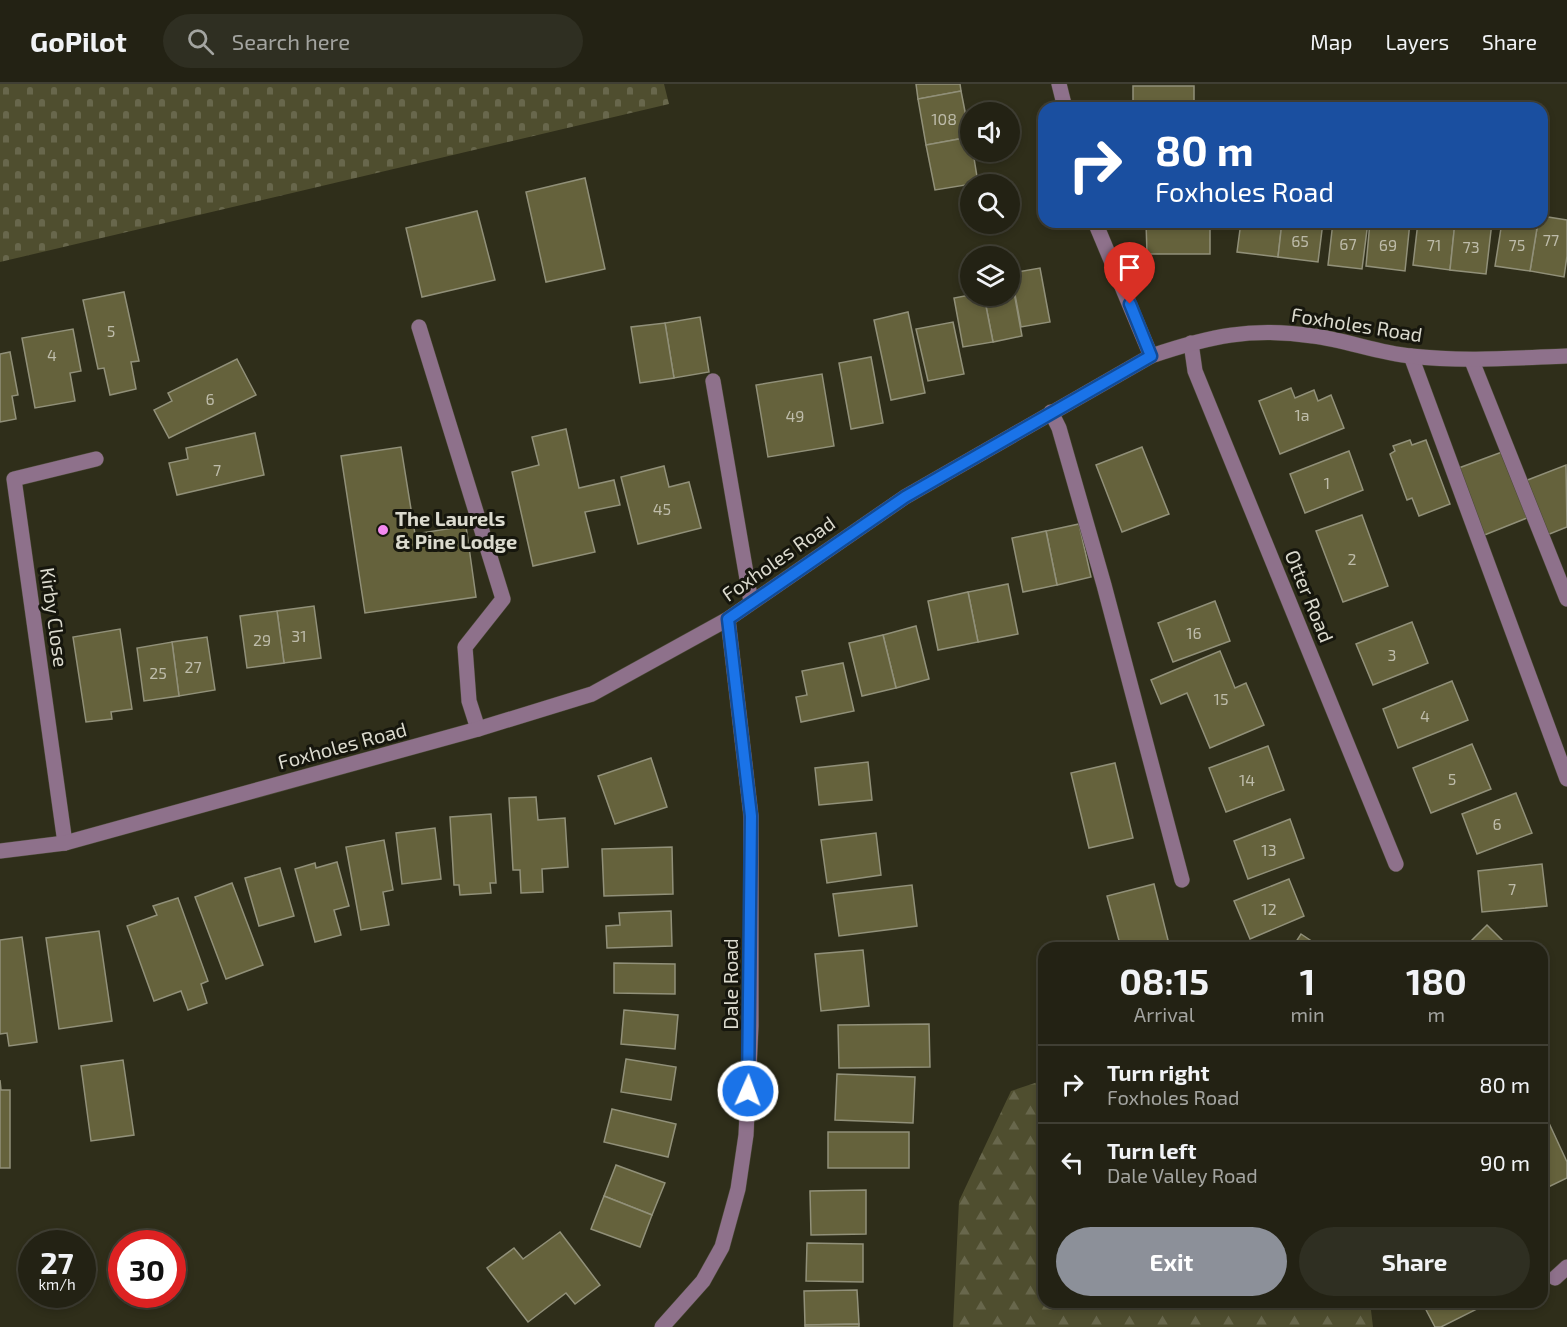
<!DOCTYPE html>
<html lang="en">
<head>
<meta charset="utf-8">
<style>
	:root { --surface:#232214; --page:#2f2f22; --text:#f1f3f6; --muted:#a3a4a0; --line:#403f34; --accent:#8c9099 }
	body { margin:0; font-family:"Exo 2",sans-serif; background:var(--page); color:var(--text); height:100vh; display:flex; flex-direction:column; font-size:22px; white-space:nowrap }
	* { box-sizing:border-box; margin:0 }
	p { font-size:20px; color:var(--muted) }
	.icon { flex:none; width:33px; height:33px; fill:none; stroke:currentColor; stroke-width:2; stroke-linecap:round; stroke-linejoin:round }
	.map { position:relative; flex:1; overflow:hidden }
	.drawer { position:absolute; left:1038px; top:858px; width:510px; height:366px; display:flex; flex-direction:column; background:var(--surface); border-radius:18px; box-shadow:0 3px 9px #0003,0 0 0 2px var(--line) }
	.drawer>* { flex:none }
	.guide { position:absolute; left:1038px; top:18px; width:510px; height:126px; border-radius:18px; box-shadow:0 3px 9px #0003,0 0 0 2px var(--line); background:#1a4fa0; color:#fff; overflow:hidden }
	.buttons { position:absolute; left:960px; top:18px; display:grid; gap:12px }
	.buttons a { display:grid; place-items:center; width:60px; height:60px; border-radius:50%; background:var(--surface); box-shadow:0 3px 9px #0003,0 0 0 2px var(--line); font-size:30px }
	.speed { position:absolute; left:18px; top:1146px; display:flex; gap:12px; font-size:30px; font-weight:700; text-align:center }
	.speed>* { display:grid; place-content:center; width:78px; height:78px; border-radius:50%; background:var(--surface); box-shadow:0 3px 9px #0003,0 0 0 2px var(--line); line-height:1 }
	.speed small { font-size:15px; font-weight:400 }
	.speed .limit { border:9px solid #d22; background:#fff; color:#111 }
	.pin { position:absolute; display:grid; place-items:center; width:51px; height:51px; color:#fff; margin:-62px -26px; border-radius:50% 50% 50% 0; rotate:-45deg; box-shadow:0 0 6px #0007 }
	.pin .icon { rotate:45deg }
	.me { position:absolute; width:66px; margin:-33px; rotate:2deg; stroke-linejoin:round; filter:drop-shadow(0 0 4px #0008) }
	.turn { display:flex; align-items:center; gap:21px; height:126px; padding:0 18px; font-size:27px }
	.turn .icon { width:78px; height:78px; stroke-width:2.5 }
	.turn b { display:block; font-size:42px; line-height:51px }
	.eta { display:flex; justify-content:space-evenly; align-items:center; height:102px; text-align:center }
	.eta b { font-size:36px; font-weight:700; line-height:42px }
	.button { display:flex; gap:12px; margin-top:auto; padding:12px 18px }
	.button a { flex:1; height:69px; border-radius:36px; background:var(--accent); color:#fff; font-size:24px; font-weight:700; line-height:69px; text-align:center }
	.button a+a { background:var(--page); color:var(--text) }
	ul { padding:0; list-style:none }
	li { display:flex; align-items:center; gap:18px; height:78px; padding:0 18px; border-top:2px solid var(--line) }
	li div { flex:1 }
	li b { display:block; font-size:22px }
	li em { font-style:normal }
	header { display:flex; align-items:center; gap:36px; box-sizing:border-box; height:84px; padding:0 30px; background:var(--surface); border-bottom:2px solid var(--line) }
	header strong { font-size:28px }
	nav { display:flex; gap:33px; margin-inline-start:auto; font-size:21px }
	.search { width:420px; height:54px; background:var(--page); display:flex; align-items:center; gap:15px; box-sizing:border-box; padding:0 21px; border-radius:33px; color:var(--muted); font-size:22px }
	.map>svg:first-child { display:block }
</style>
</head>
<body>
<header>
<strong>GoPilot</strong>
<div class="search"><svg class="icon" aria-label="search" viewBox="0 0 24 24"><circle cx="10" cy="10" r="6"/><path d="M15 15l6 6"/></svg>Search here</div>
<nav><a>Map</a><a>Layers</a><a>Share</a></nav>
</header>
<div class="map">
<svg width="1567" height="1243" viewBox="0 0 1567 1243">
	<defs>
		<pattern id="forest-firs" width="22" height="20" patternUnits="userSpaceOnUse" patternTransform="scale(1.5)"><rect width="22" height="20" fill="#4f4e2f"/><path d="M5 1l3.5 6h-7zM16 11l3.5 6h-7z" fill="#68674c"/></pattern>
		<pattern id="cemetery-stones" width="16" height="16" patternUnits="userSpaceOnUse" patternTransform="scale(1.5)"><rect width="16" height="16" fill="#4f4e2f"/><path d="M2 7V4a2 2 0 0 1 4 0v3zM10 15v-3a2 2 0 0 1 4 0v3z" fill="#68674c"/></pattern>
	</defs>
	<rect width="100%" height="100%" fill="#2f2e1a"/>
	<!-- forest -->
	<polygon fill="url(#forest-firs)" points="1044,996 1044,1218 1370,1218 1373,1243 953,1243 959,1117 1011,1007"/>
	<!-- cemetery -->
	<polygon fill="url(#cemetery-stones)" points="0,0 664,0 669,20 0,178"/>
	<!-- building -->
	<g fill="#65623c" stroke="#919079" stroke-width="1.5">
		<polygon points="916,0 960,0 961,7 918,15"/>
		<rect x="1133" y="2" width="61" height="22"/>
		<polygon points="961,7 970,53 926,61 918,15"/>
		<polygon points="970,53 970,68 973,68 978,99 935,106 926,61"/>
		<polygon points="585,94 605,185 546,198 526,108"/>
		<polygon points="477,127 495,196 422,213 406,144"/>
		<polygon points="1542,132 1567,136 1567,172 1564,193 1530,187 1538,138 1542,138"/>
		<polygon points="1146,138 1210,138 1210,170 1147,170"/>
		<polygon points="1241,138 1282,138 1278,173 1237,168"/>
		<polygon points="1282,138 1323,138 1318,178 1278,173"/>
		<polygon points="1333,138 1368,138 1362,185 1328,181"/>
		<polygon points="1370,138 1410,138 1405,187 1366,182"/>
		<polygon points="1418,138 1455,138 1450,186 1413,181"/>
		<polygon points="1455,138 1492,138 1486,190 1450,186"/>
		<polygon points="1502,138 1538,138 1530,187 1495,182"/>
		<polygon points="1040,184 1050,238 1021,243 1011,189"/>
		<polygon points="1013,203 1022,252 993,258 984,212 1010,212 1010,204"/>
		<polygon points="124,208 139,277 131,278 136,305 110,311 104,284 98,285 83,216"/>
		<polygon points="970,211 984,212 993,258 963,263 954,214"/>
		<polygon points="908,228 925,309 891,316 874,236"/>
		<polygon points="700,233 709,288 674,294 665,239"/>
		<polygon points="953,238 964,290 928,297 916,245"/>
		<polygon points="665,239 674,294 640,299 631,243"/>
		<polygon points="73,245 81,287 70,289 75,317 35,324 22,254"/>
		<polygon points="10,268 18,311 12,312 16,335 0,338 0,270"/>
		<polygon points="871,273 883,339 851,345 839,279"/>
		<polygon points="237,275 256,311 169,354 154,326 172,317 168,309"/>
		<polygon points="822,290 834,362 768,373 756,301"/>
		<polygon points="1291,304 1295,314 1314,306 1318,317 1331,311 1344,344 1280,370 1259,317"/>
		<polygon points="566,345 579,404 614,396 620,421 585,428 595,468 533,482 512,388 539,381 532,353"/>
		<polygon points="255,349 264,391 177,411 169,379 188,375 186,364"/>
		<polygon points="1410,356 1412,361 1426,356 1450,420 1419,432 1412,414 1407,416 1390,370 1395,367 1393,362"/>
		<polygon points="401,363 415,450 466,442 476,513 365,529 341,372"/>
		<polygon points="1142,363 1169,430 1122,448 1096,381"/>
		<polygon points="1349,367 1363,406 1305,429 1290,390"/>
		<polygon points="1502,368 1527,434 1482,452 1456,385"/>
		<polygon points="1566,381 1567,443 1547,451 1525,397"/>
		<polygon points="664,382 669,403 689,398 701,444 638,460 621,393"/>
		<polygon points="1362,431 1388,502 1343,518 1316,447"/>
		<polygon points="1079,440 1091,493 1057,501 1046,447"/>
		<polygon points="1046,447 1057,501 1023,508 1012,454"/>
		<polygon points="1008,500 1018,550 978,558 968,508"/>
		<polygon points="968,508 978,558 938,566 928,517"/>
		<polygon points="1215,517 1230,557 1173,578 1158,539"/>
		<polygon points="314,522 321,574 284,579 277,527"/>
		<polygon points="277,527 284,579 247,584 240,532"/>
		<polygon points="1412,538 1428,579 1373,601 1356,560"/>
		<polygon points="916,542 929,595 896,604 883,551"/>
		<polygon points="120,545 132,625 111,628 112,635 86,638 73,553"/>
		<polygon points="883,551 896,604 862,612 849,559"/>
		<polygon points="207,553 215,606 179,612 172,558"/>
		<polygon points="172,558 179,612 144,617 137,564"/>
		<polygon points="1220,567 1235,604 1246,599 1264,641 1210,664 1187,609 1161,620 1151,596"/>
		<polygon points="843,579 854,627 801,638 796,613 807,611 802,587"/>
		<polygon points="1452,597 1468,636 1398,664 1383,625"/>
		<polygon points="1472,660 1491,705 1431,729 1413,684"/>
		<polygon points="1268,662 1284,706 1226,728 1209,684"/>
		<polygon points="651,674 667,723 615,740 598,692"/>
		<polygon points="868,678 872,716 819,721 815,684"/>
		<polygon points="1115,679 1133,754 1089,764 1071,689"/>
		<polygon points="1516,709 1532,749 1477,770 1462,730"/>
		<polygon points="536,713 538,736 565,734 568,783 542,785 543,808 521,809 520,786 513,786 509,714"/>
		<polygon points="491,730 496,799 490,799 491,809 460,811 459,801 454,801 450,733"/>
		<polygon points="1290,735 1304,774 1248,795 1234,757"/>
		<polygon points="435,744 441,795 402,800 396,749"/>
		<polygon points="876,749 881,791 827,799 821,756"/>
		<polygon points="384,756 393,806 383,808 389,841 361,846 346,763"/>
		<polygon points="672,763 673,810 604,812 602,765"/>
		<polygon points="337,778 349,822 334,826 341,851 315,858 295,785 315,779 316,784"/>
		<polygon points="1542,780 1547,822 1482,828 1478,787"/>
		<polygon points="280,784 294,832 259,842 245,794"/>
		<polygon points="1289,795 1304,832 1250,855 1234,817"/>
		<polygon points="232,799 263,881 226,895 195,813"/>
		<polygon points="1154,800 1170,864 1121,864 1107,812"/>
		<polygon points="912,801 917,842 839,852 833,810"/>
		<polygon points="178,814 208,897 201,900 207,919 188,926 181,907 154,917 127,842 157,831 153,822"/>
		<polygon points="671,827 672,862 607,864 606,842 620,841 619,829"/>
		<polygon points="1487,841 1510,864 1464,864"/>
		<polygon points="99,847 112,937 59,945 46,854"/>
		<polygon points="1301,850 1322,864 1292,864"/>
		<polygon points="22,853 37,958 9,962 7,949 0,950 0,856"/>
		<polygon points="863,866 869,922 821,927 815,870"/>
		<polygon points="614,879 675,880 675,910 614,909"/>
		<polygon points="624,926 678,931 675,965 621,960"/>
		<polygon points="929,940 930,983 839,984 838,941"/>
		<polygon points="626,975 676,983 671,1016 621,1008"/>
		<polygon points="123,976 134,1051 91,1057 81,982"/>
		<polygon points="837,990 915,993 913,1039 835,1036"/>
		<polygon points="0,996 1,1006 10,1006 10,1084 0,1084"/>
		<polygon points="1542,1024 1567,1078 1567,1094 1542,1106"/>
		<polygon points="612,1025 676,1040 668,1073 604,1058"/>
		<rect x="828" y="1048" width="81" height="36"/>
		<polygon points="616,1081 665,1099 652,1131 604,1112"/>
		<polygon points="866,1106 866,1150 811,1151 810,1107"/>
		<polygon points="604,1112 652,1131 640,1163 591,1145"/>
		<polygon points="560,1148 600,1201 575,1220 566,1209 528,1238 487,1184 514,1164 523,1175"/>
		<polygon points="807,1159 863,1160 863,1198 806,1197"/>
		<polygon points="857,1206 859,1240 805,1241 804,1207"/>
		<polygon points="1422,1218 1476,1218 1479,1224 1441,1243 1435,1243"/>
		<polygon points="859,1240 859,1243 805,1243 805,1241"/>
	</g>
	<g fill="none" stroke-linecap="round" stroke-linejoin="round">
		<defs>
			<g id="minor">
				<polyline points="1059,0 1065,24"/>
				<polyline points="1095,138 1151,272"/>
				<polyline points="419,243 503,515 465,563 469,617 478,645"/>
				<polyline points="1191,259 1195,287 1396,780"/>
				<polyline points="1411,272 1567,695"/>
				<polyline points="1472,277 1567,515"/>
				<polyline points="713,297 751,518"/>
				<polyline points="1051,328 1059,344 1104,501 1182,796"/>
				<polyline points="65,759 14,395 96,375"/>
				<path d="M0,767l65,-8 413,-114 114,-35 136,-75 177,-122 246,-141c59,-20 100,-29 162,-20 33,4 65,17 98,20 52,6 104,2 156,0"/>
				<polyline points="1555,1194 1567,1183"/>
				<polyline points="662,1243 703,1197 722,1163 738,1105 746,1051 751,942 751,732 728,535"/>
			</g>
		</defs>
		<!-- minor casing -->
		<use href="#minor" stroke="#4b4a37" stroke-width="16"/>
		<!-- minor -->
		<use href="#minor" stroke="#8e718b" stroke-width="15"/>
	</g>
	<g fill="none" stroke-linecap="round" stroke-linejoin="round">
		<defs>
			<polyline id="route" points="748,1007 751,732 728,535 905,413 1151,272 1130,220"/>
		</defs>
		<!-- route casing -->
		<use href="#route" stroke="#114b97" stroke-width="15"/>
		<!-- route -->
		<use href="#route" stroke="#1a73e8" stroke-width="10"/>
	</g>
	<!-- markers -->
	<circle fill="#f489ef" stroke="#16160d" stroke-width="2" cx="383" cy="446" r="6"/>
	<g text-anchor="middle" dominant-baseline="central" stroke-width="6" stroke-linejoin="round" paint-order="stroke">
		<!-- number labels -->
		<g font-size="16" fill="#bebcaa">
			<text x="944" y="34">108</text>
			<text x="1551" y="155">77</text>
			<text x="1300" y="156">65</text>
			<text x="1348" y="159">67</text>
			<text x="1388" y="160">69</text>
			<text x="1434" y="160">71</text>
			<text x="1517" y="160">75</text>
			<text x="1471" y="162">73</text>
			<text x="111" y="246">5</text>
			<text x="52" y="270">4</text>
			<text x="210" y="314">6</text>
			<text x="1302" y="330">1a</text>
			<text x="795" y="331">49</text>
			<text x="217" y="385">7</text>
			<text x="1327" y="398">1</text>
			<text x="662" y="424">45</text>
			<text x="1352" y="474">2</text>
			<text x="1194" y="548">16</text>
			<text x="299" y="551">31</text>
			<text x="262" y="555">29</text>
			<text x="1392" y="570">3</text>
			<text x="193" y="582">27</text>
			<text x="158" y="588">25</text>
			<text x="1221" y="614">15</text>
			<text x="1425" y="631">4</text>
			<text x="1452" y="694">5</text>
			<text x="1247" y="695">14</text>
			<text x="1497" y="739">6</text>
			<text x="1269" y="765">13</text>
			<text x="1512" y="804">7</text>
			<text x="1269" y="824">12</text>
		</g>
		<!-- street labels -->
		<g font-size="20" fill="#dbdace" stroke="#16160d">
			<text transform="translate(1357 240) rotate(9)">Foxholes Road</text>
			<text transform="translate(778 474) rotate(-35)">Foxholes Road</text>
			<text transform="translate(1310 512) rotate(68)">Otter Road</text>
			<text transform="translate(55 533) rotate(82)">Kirby Close</text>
			<text transform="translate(342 661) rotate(-15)">Foxholes Road</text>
			<text transform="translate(730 900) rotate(-90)">Dale Road</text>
		</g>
		<!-- poi labels -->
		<g font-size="20" font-weight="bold" fill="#dbdace" stroke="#16160d" text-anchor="start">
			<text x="395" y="434">The Laurels<tspan x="395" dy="23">&amp; Pine Lodge</tspan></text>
		</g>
	</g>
</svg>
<div class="buttons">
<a><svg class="icon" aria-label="sound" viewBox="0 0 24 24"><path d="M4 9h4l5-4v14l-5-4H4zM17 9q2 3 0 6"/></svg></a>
<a><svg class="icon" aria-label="search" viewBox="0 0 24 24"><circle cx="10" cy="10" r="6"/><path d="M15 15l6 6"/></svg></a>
<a><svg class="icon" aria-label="layers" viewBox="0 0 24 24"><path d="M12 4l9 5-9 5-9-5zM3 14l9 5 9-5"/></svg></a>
</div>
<div class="speed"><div>27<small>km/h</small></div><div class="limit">30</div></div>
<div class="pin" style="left:1130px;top:220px;background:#d93025"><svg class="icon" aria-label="arrive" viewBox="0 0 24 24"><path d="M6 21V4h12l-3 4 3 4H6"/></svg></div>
<svg class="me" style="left:748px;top:1007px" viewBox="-20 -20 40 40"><circle r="17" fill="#1a73e8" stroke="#fff" stroke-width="3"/><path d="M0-11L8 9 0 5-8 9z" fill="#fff"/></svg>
<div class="guide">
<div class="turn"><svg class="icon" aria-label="right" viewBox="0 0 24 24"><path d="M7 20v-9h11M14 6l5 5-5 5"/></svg><div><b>80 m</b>Foxholes Road</div></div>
</div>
<section class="drawer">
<div class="eta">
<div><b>08:15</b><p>Arrival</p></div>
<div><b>1</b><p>min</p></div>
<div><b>180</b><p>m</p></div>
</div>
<ul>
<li><svg class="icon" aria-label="right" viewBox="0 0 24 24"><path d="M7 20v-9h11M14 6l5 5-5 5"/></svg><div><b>Turn right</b><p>Foxholes Road</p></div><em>80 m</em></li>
<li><svg class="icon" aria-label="left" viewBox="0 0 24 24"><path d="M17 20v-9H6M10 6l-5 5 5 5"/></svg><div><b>Turn left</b><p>Dale Valley Road</p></div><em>90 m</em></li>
</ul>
<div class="button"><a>Exit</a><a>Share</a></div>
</section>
</div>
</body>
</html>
